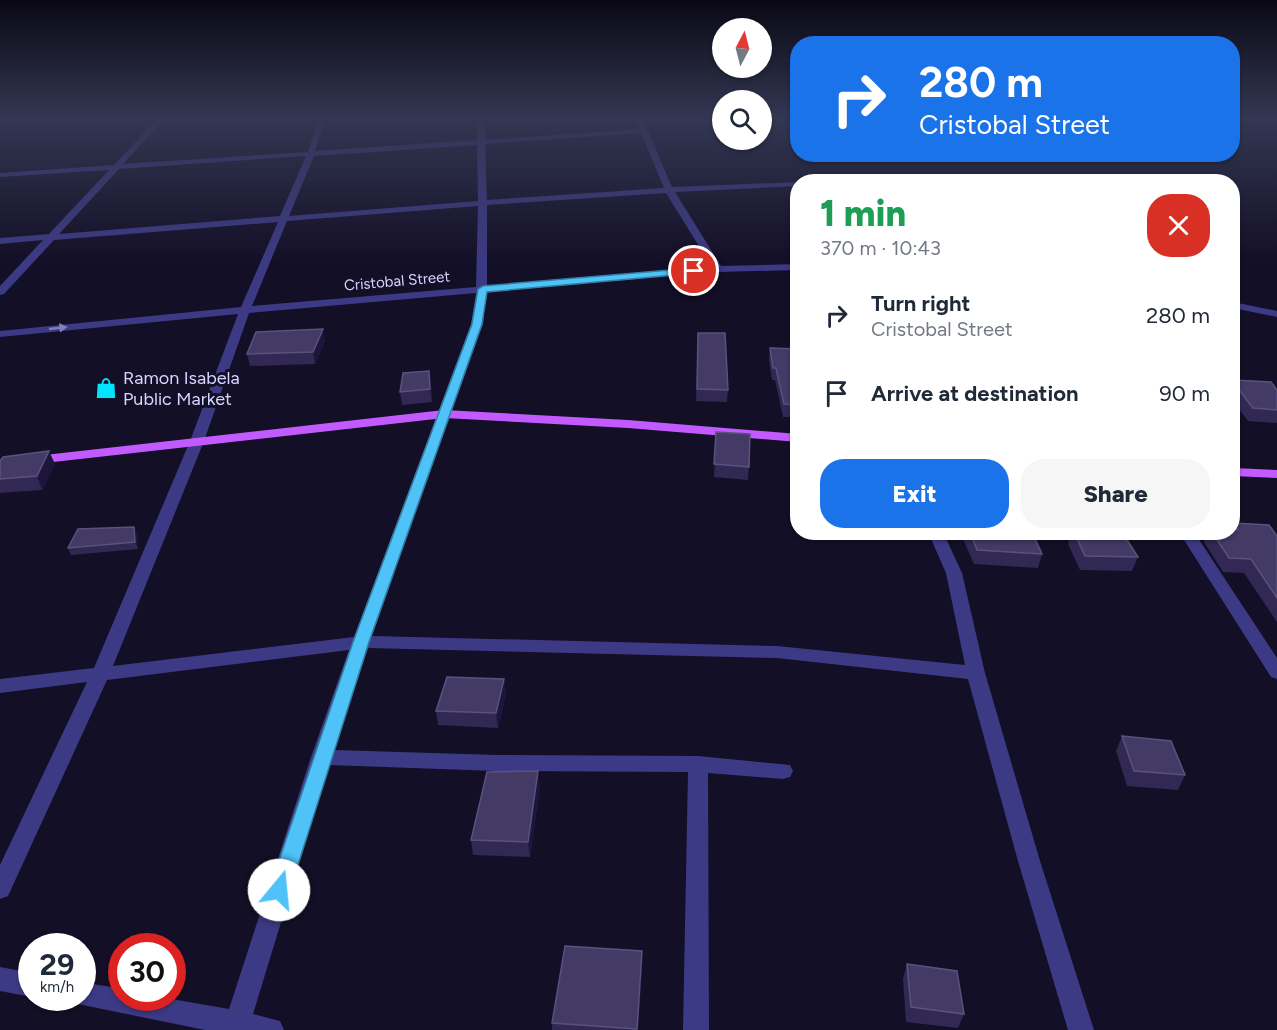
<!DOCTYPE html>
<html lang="en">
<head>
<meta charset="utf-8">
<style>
	:root { --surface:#fff; --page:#f6f6f7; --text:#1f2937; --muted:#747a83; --accent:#1a73e8 }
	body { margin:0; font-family:Figtree,sans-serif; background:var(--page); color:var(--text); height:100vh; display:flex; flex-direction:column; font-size:22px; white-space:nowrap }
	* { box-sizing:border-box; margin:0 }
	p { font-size:20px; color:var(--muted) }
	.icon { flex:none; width:33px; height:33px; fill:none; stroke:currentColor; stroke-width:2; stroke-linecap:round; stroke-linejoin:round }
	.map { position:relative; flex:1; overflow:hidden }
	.panel { position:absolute; left:790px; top:174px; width:450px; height:366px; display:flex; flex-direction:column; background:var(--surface); border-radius:24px; box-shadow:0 2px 4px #0004 }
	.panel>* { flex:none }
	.top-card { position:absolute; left:790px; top:36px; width:450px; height:126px; border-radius:24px; box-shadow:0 2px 4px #0004; background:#1a73e8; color:#fff; overflow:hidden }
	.needle { width:39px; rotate:7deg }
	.controls { position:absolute; left:712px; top:18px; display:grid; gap:12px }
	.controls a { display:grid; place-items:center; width:60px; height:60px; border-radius:50%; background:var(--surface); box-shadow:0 2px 4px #0004; font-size:30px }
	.speed { position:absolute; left:18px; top:933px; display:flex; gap:12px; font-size:30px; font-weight:700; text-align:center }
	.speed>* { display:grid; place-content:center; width:78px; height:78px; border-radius:50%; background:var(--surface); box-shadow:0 2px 4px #0004; line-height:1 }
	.speed small { font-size:15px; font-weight:400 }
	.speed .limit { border:9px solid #d22; background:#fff; color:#111 }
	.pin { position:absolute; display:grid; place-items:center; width:51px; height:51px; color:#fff; margin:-26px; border:3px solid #fff; border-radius:50%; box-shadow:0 2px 6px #0007 }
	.me { position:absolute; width:66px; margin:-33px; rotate:17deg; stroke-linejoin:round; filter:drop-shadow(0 0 4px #0008) }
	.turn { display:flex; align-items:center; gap:21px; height:126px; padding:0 30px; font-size:27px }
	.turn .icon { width:78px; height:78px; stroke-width:2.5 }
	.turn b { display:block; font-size:42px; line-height:51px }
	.round { display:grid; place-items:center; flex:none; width:63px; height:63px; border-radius:24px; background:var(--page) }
	.summary { display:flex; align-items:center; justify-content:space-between; height:102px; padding:0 30px }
	h1 { font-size:36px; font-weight:800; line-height:45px; color:#1e9e55 }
	.cta { display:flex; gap:12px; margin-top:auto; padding:12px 30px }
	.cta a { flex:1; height:69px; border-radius:24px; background:var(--accent); color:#fff; font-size:24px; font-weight:800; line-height:69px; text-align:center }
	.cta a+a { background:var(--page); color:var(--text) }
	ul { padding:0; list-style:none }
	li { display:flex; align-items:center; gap:18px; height:78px; padding:0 30px }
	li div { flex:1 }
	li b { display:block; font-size:22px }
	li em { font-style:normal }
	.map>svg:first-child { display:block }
</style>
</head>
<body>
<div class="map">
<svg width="1277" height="1030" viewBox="0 0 1277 1030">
	<rect width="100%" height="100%" fill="#130f26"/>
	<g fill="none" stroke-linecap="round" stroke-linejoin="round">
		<!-- minor -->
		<g fill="#3d3a85" fill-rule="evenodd">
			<path d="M159,117h7l-2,3 139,-3 -143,7 -37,40 185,-12 11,-35h7l-11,34 162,-11 1,-23h6l1,23 155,-11 -5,-12h7l30,70 126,-5v4l-123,6 46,74 77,-2v6l-80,2 -232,20 -3,32 -111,312 405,10 188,19 -19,-92 -18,-41h15l19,41 23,100 55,188 54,169h-26l-50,-169 -50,-182 -191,-21 -409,-10 -34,102 162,5 202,1 92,9 3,6 -3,6 -7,2 -75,-6 1,257h-26l5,-258 -192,-1 -167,-6 -76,249 27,7 4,9h-79l-132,-27 -2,-5h11v-16l40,7v9h44l63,11 82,-252 38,-107 -242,30 -99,216 -8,3v-34l87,-183 -87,11v-14l94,-11 96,-227 48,-127 -238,23v-6l241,-24 37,-85 -224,18 -50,54 -4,1v-9l43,-46 -43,4v-6l49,-4 60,-64 -109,7v-4l114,-8zM641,133l23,55 -177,12 -2,-56zM477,145l1,56 -189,15 25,-60zM306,156l-26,60 -221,18 60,-65zM666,193l46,74 -225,19v-81zM478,206l-2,81 -224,19 35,-85zM476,293l-5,31 -117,313 -241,29 91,-225 45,-128z"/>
			<polygon points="887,180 962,180 966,182 883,182"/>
			<polygon points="1233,302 1277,311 1277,317 1233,308"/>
			<polygon points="1179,532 1194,532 1277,658 1277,679 1271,677"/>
			<polygon points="0,967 32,973 32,997 0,991"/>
		</g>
		<!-- major -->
		<g fill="#c25bff" fill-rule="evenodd">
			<polygon points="444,410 628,420 798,434 798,442 628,428 444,418 0,468 0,460"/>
			<polygon points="1233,468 1277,470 1277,478 1233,476"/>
		</g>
	</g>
	<!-- wall -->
	<g fill="#312854">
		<polygon points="698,333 728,390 727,402 696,401"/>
		<polygon points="325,341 315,364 250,366 247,354"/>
		<polygon points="770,348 798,349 798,417 783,417 775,380 772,380 769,360"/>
		<polygon points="1233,380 1277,390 1277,423 1248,421 1233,401"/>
		<polygon points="431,383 432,402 402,405 400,392"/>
		<polygon points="716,432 749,467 748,480 714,477"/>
		<polygon points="0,461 55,464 42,490 0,493"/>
		<polygon points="1233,523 1277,536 1277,622 1244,573 1223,572 1204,542 1208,532 1233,532"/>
		<polygon points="134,527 137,534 138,549 71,555 68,548"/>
		<polygon points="965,532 1032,532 1042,554 1038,568 974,564 963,539"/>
		<polygon points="1072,532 1122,532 1138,557 1132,571 1080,570 1068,544"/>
		<polygon points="504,679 506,694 498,728 438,725 436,711"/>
		<polygon points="1122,736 1185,775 1178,790 1127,786 1116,751"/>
		<polygon points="540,786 530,857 473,855 471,840"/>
		<polygon points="907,964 964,1014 958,1028 906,1022 903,979"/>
		<polygon points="642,966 638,1030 552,1030 552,1023"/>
	</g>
	<!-- shaded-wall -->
	<g fill="#1d163a">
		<polygon points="323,329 325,341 315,364 313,352"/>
		<polygon points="429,371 431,383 432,402 430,389"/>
		<polygon points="49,451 55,464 42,490 37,476"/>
		<polygon points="134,527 137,534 138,549 135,542"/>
		<polygon points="504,679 506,694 498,728 496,713"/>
		<polygon points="538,771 540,786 530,857 528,842"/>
		<polygon points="642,951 642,966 638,1030 637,1030"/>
	</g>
	<!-- building -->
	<g fill="#433a66" stroke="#5a527e" stroke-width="1.5">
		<polygon points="323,329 313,352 247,354 256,332"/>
		<polygon points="698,333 725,333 728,390 697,389"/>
		<polygon points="770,348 798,349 798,405 784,404 776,368 773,368"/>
		<polygon points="429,371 430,389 400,392 403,373"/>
		<polygon points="1233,380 1271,382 1277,390 1277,410 1253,408 1233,382"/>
		<polygon points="716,432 750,434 749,467 714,464"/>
		<polygon points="49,451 37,476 0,479 0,461 3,457"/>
		<polygon points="1233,523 1269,525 1277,536 1277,598 1251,559 1229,558 1212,532 1233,532 1233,530 1238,530"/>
		<polygon points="134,527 135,542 68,548 78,529"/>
		<polygon points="970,532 1032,532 1042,554 977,550"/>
		<polygon points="1074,532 1122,532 1138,557 1085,556"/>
		<polygon points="447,677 504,679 496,713 436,711"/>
		<polygon points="1122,736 1171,741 1185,775 1134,771"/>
		<polygon points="538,771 528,842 471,840 487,772"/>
		<polygon points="565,946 642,951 637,1029 552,1023"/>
		<polygon points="907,964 957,971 964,1014 911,1007"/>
	</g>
	<!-- one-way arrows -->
	<defs><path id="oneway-solid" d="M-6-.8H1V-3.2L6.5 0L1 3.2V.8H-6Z" transform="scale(1.5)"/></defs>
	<use fill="#837fbc" href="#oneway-solid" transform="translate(58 328) rotate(-6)"/>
	<!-- sky -->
	<linearGradient id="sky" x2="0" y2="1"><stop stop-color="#0a0815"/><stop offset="0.45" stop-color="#333752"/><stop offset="1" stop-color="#333752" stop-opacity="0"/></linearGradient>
	<rect width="1277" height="262" fill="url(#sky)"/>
	<!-- route -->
	<polygon fill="#4fc3f7" stroke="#337fa1" stroke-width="1.5" points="694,268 697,269 697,273 487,292 482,324 369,642 290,890 287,897 279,899 272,897 269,890 353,642 472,324 478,289 483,286"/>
	<!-- icons -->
	<defs>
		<symbol id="shop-bare" viewBox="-9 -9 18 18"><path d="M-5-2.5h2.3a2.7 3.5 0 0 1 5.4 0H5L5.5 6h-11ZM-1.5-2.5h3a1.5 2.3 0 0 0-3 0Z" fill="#00e5ff" stroke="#130f26" stroke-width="2.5" paint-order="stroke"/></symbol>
	</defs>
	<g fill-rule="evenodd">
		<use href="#shop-bare" x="91" y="373" width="30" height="30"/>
	</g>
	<g text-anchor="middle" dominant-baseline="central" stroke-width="6" stroke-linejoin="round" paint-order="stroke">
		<!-- far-street labels -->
		<g font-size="15" fill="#d9d4ff" stroke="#130f26">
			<text transform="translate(397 281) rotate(-5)">Cristobal Street</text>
		</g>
		<!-- poi labels -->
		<g font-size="18" fill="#d9d4ff" stroke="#130f26" text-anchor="start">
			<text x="123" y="378">Ramon Isabela<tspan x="123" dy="21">Public Market</tspan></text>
		</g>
	</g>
</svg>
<div class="controls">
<a><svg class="needle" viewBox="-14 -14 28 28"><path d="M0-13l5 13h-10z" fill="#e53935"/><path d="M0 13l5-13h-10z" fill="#747a83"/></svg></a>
<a><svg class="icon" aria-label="search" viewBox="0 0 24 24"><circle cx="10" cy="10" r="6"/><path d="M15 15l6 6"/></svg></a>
</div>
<div class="speed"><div>29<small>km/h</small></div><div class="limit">30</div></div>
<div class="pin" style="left:694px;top:271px;background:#d93025"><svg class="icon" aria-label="arrive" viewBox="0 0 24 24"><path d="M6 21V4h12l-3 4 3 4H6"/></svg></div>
<svg class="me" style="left:279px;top:890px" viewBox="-20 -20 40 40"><circle r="19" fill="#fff"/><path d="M0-13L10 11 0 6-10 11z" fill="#4fc3f7"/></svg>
<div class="top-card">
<div class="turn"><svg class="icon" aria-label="right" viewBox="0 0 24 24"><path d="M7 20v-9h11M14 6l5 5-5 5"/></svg><div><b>280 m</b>Cristobal Street</div></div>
</div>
<section class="panel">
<div class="summary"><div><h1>1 min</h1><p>370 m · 10:43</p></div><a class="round" style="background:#d93025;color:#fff"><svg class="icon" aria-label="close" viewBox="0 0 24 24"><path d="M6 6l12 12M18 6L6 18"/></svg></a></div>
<ul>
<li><svg class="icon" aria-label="right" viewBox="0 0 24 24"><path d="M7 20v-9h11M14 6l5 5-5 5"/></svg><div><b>Turn right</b><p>Cristobal Street</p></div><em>280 m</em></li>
<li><svg class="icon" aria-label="arrive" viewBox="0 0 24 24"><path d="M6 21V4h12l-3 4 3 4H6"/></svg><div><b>Arrive at destination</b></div><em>90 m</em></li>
</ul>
<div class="cta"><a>Exit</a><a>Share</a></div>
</section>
</div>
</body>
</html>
